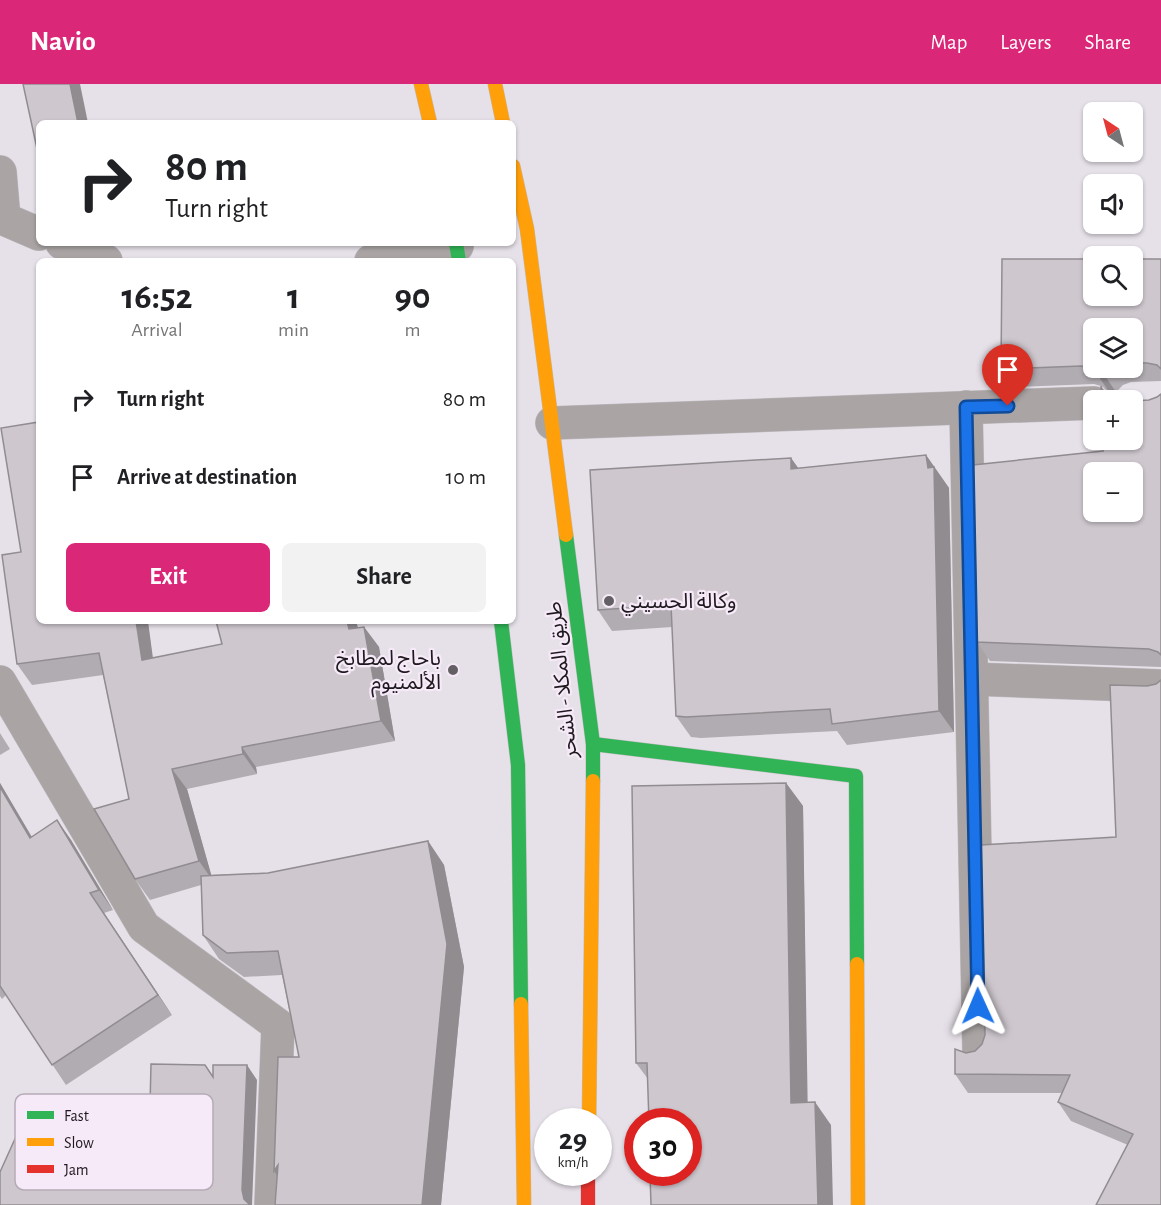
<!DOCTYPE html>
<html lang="en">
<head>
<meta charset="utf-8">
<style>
	:root { --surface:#fff; --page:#f2f2f2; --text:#202124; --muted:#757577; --accent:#db2777 }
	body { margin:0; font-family:"Alegreya Sans","Noto Sans Arabic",sans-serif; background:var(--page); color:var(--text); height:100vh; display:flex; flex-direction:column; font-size:22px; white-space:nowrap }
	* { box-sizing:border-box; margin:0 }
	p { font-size:20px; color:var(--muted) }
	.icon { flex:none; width:33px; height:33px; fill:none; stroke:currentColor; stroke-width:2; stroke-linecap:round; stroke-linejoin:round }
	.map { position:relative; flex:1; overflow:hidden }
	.panel { position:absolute; left:36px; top:174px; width:480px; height:366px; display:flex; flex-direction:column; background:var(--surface); border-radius:9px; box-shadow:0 2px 4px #0004 }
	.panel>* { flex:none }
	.banner { position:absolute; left:36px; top:36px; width:480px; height:126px; border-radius:9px; box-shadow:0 2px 4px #0004; background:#fff; color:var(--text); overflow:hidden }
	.needle { width:39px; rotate:324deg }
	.controls { position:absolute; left:1083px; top:18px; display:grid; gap:12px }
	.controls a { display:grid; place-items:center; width:60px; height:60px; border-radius:9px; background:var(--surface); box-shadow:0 2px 4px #0004; font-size:30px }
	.speed { position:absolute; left:534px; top:1024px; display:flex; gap:12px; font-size:30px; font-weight:700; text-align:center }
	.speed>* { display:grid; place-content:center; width:78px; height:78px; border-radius:50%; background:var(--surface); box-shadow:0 2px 4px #0004; line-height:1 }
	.speed small { font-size:15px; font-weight:400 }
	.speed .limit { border:9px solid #d22; background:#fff; color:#111 }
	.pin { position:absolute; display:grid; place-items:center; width:51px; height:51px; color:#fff; margin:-62px -26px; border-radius:50% 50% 50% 0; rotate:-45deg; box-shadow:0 0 6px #0007 }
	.pin .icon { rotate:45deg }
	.me { position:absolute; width:66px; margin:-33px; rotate:359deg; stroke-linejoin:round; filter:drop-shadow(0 0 4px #0008) }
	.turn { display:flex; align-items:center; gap:21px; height:126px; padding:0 30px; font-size:27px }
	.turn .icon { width:78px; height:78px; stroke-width:2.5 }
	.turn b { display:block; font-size:42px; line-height:51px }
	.eta { display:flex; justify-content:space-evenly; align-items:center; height:102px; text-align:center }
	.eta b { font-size:36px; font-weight:600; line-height:42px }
	.cta { display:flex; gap:12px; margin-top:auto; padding:12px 30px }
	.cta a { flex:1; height:69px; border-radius:9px; background:var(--accent); color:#fff; font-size:24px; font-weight:600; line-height:69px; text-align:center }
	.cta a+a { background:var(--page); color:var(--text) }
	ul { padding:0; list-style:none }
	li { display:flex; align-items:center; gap:18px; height:78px; padding:0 30px }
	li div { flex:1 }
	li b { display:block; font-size:22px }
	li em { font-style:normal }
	header { display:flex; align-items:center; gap:36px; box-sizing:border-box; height:84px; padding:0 30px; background:var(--accent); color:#fff }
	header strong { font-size:28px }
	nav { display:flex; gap:33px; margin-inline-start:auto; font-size:21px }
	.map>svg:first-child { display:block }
</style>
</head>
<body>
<header>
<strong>Navio</strong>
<nav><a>Map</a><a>Layers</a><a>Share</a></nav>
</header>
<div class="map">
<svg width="1161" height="1121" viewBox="0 0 1161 1121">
	<rect width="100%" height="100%" fill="#e6e0e8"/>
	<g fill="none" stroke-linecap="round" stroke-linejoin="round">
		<defs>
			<g id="street">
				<polyline points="0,88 4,135 39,150"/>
				<polyline points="62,159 106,177"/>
				<polyline points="371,177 457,162"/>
				<polyline points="966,323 979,969"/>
				<polyline points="552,339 1094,319"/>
				<polyline points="972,595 1161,602"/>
				<polyline points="0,598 144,843 278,941 271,1121"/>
			</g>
			<g id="fast">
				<polyline points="456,159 459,177"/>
				<polyline points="566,451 593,660 593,697"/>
				<polyline points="501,537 518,681 521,920"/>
				<polyline points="593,660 856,692 857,880"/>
			</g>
			<g id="slow">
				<polyline points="421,0 430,39"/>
				<polyline points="495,0 503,39"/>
				<polyline points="513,82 527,145 566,451"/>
				<polyline points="857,880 858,1121"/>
				<polyline points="521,920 524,1121"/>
				<polyline points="589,1038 593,697"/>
			</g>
			<polyline id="jam" points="588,1089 588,1121"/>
		</defs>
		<!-- street casing -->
		<use href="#street" stroke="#c1bdc3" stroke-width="34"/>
		<!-- fast casing -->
		<use href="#fast" stroke="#c1bdc3" stroke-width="15"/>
		<!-- slow casing -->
		<use href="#slow" stroke="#c1bdc3" stroke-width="15"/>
		<!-- jam casing -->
		<use href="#jam" stroke="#c1bdc3" stroke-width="15"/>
		<!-- street -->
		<use href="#street" stroke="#aaa5a4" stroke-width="33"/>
		<!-- fast -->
		<use href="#fast" stroke="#30b455" stroke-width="14"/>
		<!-- slow -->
		<use href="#slow" stroke="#ff9f0a" stroke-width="14"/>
		<!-- jam -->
		<use href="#jam" stroke="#e5322d" stroke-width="14"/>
	</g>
	<!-- wall -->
	<g fill="#b1acb1" fill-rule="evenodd">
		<path d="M1161,175v122l-30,1 -8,3 -7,7 -2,7 -11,-12 -2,-1 9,12 -9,2v-14l-7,-2 -79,3 -14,-18zM1132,244v40h-38z"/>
		<polygon points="1161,310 1161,583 990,577 977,558 1149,316 1157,313"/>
		<polygon points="926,371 949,404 954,648 847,661 837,647 701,654 691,653 676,632 672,543 612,547 598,526 791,374 798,384"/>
		<polygon points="2,471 153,574 222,560 216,537 356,537 358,544 364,543 379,563 395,657 256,683 257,690 187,705 211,791 268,789 428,757 444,781 464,883 441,1121 274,1121 277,1092 274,1087 299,973 282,891 244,893 219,875 203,851 201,801 150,816 135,795 129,715 103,591 32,601 17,580"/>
		<polygon points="1156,600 1161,1121 1128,1061 1071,1037 1058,1018 1062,1009 968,1009 955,990 966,969 975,967 982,960 1116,753 1147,602"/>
		<polygon points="0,649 10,665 0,671"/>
		<polygon points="0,699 32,753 57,736 71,756 113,826 104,829 172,931 66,1001 6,911 2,915 0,912"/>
		<polygon points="786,699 803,722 807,1018 831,1041 648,995 636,979"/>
	</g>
	<!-- shaded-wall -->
	<g fill="#908c90">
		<polygon points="70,0 80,0 88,39 78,39"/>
		<polygon points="1103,289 1116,308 1114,315 1101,296"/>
		<polygon points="926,371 949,404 954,648 939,627"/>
		<polygon points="791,374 806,395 791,385"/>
		<polygon points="136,537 148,537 156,597 142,576"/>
		<polygon points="347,537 356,537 364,566 349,545"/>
		<polygon points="364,543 379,563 395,657 381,637"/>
		<polygon points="242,663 256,683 257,690 243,670"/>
		<polygon points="172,685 187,705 213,797 199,777"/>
		<polygon points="0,699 44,774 30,754 0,703"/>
		<polygon points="786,699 803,722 808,1042 791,1019"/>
		<polygon points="57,736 71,756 113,826 99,806"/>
		<polygon points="428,757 444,781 464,883 441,1121 422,1121"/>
		<polygon points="90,809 104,829 172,931 158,911"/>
		<polygon points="247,981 257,996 252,1121 248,1121 244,1115 242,1106"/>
		<polygon points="815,1018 831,1041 833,1121 818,1121"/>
		<polygon points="278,1081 290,1111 274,1087"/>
	</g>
	<!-- building -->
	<g fill="#cec8ce" stroke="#908c90" stroke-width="1.5" fill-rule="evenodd">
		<polygon points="23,0 70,0 78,39 39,39 39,74"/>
		<polygon points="1002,175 1094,175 1094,212 1132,212 1132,175 1161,175 1161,285 1157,281 1147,279 1132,279 1132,244 1094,244 1094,284 1108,284 1103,289 1101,296 1101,293 1098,293 1090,284 1081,282 1001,285"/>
		<polygon points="1101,302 1103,309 1111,315 1117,316 1101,316"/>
		<path d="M1161,310v261l-3,-3 -9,-3 -172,-7 -4,-177 130,-14v-11h29v-39l17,-1 8,-3zM1094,388h38v40h-38z"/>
		<polygon points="39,338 39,537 136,537 142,576 222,560 216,537 347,537 349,545 364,543 381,637 242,663 243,670 172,685 199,777 135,795 94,725 129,715 99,569 17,580 2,471 21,468 1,344"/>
		<polygon points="926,371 928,384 934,383 939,627 832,640 830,625 686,633 676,632 671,521 598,526 590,386 791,374 791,385"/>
		<polygon points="1161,596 1161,1121 1096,1121 1133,1050 1058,1018 1070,991 955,990 955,965 966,969 975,967 982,960 985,951 981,761 1116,753 1110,601 1147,602 1156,600"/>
		<polygon points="786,699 791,1019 815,1018 818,1121 651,1121 650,1089 688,1089 688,1038 649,1038 647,979 636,979 632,702"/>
		<polygon points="0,703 30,754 57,736 99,806 90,809 158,911 52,981 0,902"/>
		<polygon points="428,757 447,860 422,1121 275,1121 278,1081 274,1087 278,973 299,973 278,867 227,869 203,851 201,792 268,789"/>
		<polygon points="151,980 205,981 213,993 213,981 247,981 242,1106 244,1115 250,1121 0,1121 0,1088 19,1046 148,1105"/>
	</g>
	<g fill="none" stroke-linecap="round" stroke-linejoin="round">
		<defs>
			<polyline id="route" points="978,922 966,323 1008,322"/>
		</defs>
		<!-- route casing -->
		<use href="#route" stroke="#114b97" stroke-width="15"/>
		<!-- route -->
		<use href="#route" stroke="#1a73e8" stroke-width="10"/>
	</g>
	<!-- markers -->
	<g fill="#645f65" stroke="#f6e9f8" stroke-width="2">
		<circle cx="609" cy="517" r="6"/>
		<circle cx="453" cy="586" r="6"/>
	</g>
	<g text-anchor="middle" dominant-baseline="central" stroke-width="4.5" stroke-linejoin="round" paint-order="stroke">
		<!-- poi labels -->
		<g font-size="21" fill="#1e191e" stroke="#f6e9f8" text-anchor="start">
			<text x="621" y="517">وكالة الحسيني</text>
			<text x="441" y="574" text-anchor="end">باحاج لمطابخ<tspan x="441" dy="24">الألمنيوم</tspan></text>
		</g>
		<!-- street labels -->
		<g font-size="21" fill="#1e191e" stroke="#f6e9f8">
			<text transform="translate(562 596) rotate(-96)">طريق المكلا - الشحر</text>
		</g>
	</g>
	<!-- legend -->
	<rect x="15" y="1010" width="198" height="96" rx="9" fill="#f6e9f8" stroke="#b5abb7" stroke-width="1.5"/>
	<rect x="27" y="1027" width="27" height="8" fill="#30b455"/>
	<rect x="27" y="1054" width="27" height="8" fill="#ff9f0a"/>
	<rect x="27" y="1081" width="27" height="8" fill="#e5322d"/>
	<g font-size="16" fill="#1e191e">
		<text x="64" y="1037">Fast</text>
		<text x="64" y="1064">Slow</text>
		<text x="64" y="1091">Jam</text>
	</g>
</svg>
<div class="controls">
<a><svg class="needle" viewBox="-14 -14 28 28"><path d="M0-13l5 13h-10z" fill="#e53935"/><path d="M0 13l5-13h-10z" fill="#757577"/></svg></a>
<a><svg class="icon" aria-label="sound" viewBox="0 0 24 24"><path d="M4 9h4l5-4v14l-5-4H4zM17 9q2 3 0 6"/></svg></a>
<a><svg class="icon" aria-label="search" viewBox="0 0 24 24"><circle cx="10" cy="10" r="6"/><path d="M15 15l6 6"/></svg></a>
<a><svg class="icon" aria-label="layers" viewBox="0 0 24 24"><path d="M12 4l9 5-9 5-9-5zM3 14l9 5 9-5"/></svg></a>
<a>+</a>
<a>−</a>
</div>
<div class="speed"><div>29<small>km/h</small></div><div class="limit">30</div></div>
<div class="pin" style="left:1008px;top:322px;background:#d93025"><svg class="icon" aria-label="arrive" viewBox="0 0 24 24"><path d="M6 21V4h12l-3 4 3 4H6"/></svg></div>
<svg class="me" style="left:978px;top:922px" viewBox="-20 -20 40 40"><path d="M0-17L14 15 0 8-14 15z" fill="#1a73e8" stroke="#fff" stroke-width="4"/></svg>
<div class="banner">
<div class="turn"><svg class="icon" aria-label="right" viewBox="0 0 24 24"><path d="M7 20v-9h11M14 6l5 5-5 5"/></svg><div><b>80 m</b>Turn right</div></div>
</div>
<section class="panel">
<div class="eta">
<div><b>16:52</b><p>Arrival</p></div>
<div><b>1</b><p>min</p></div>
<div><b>90</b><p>m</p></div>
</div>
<ul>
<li><svg class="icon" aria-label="right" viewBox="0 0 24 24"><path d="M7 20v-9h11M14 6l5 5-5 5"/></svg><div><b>Turn right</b></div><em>80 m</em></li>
<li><svg class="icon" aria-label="arrive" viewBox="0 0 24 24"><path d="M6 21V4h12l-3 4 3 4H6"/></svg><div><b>Arrive at destination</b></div><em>10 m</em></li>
</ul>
<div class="cta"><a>Exit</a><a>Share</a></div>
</section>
</div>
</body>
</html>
